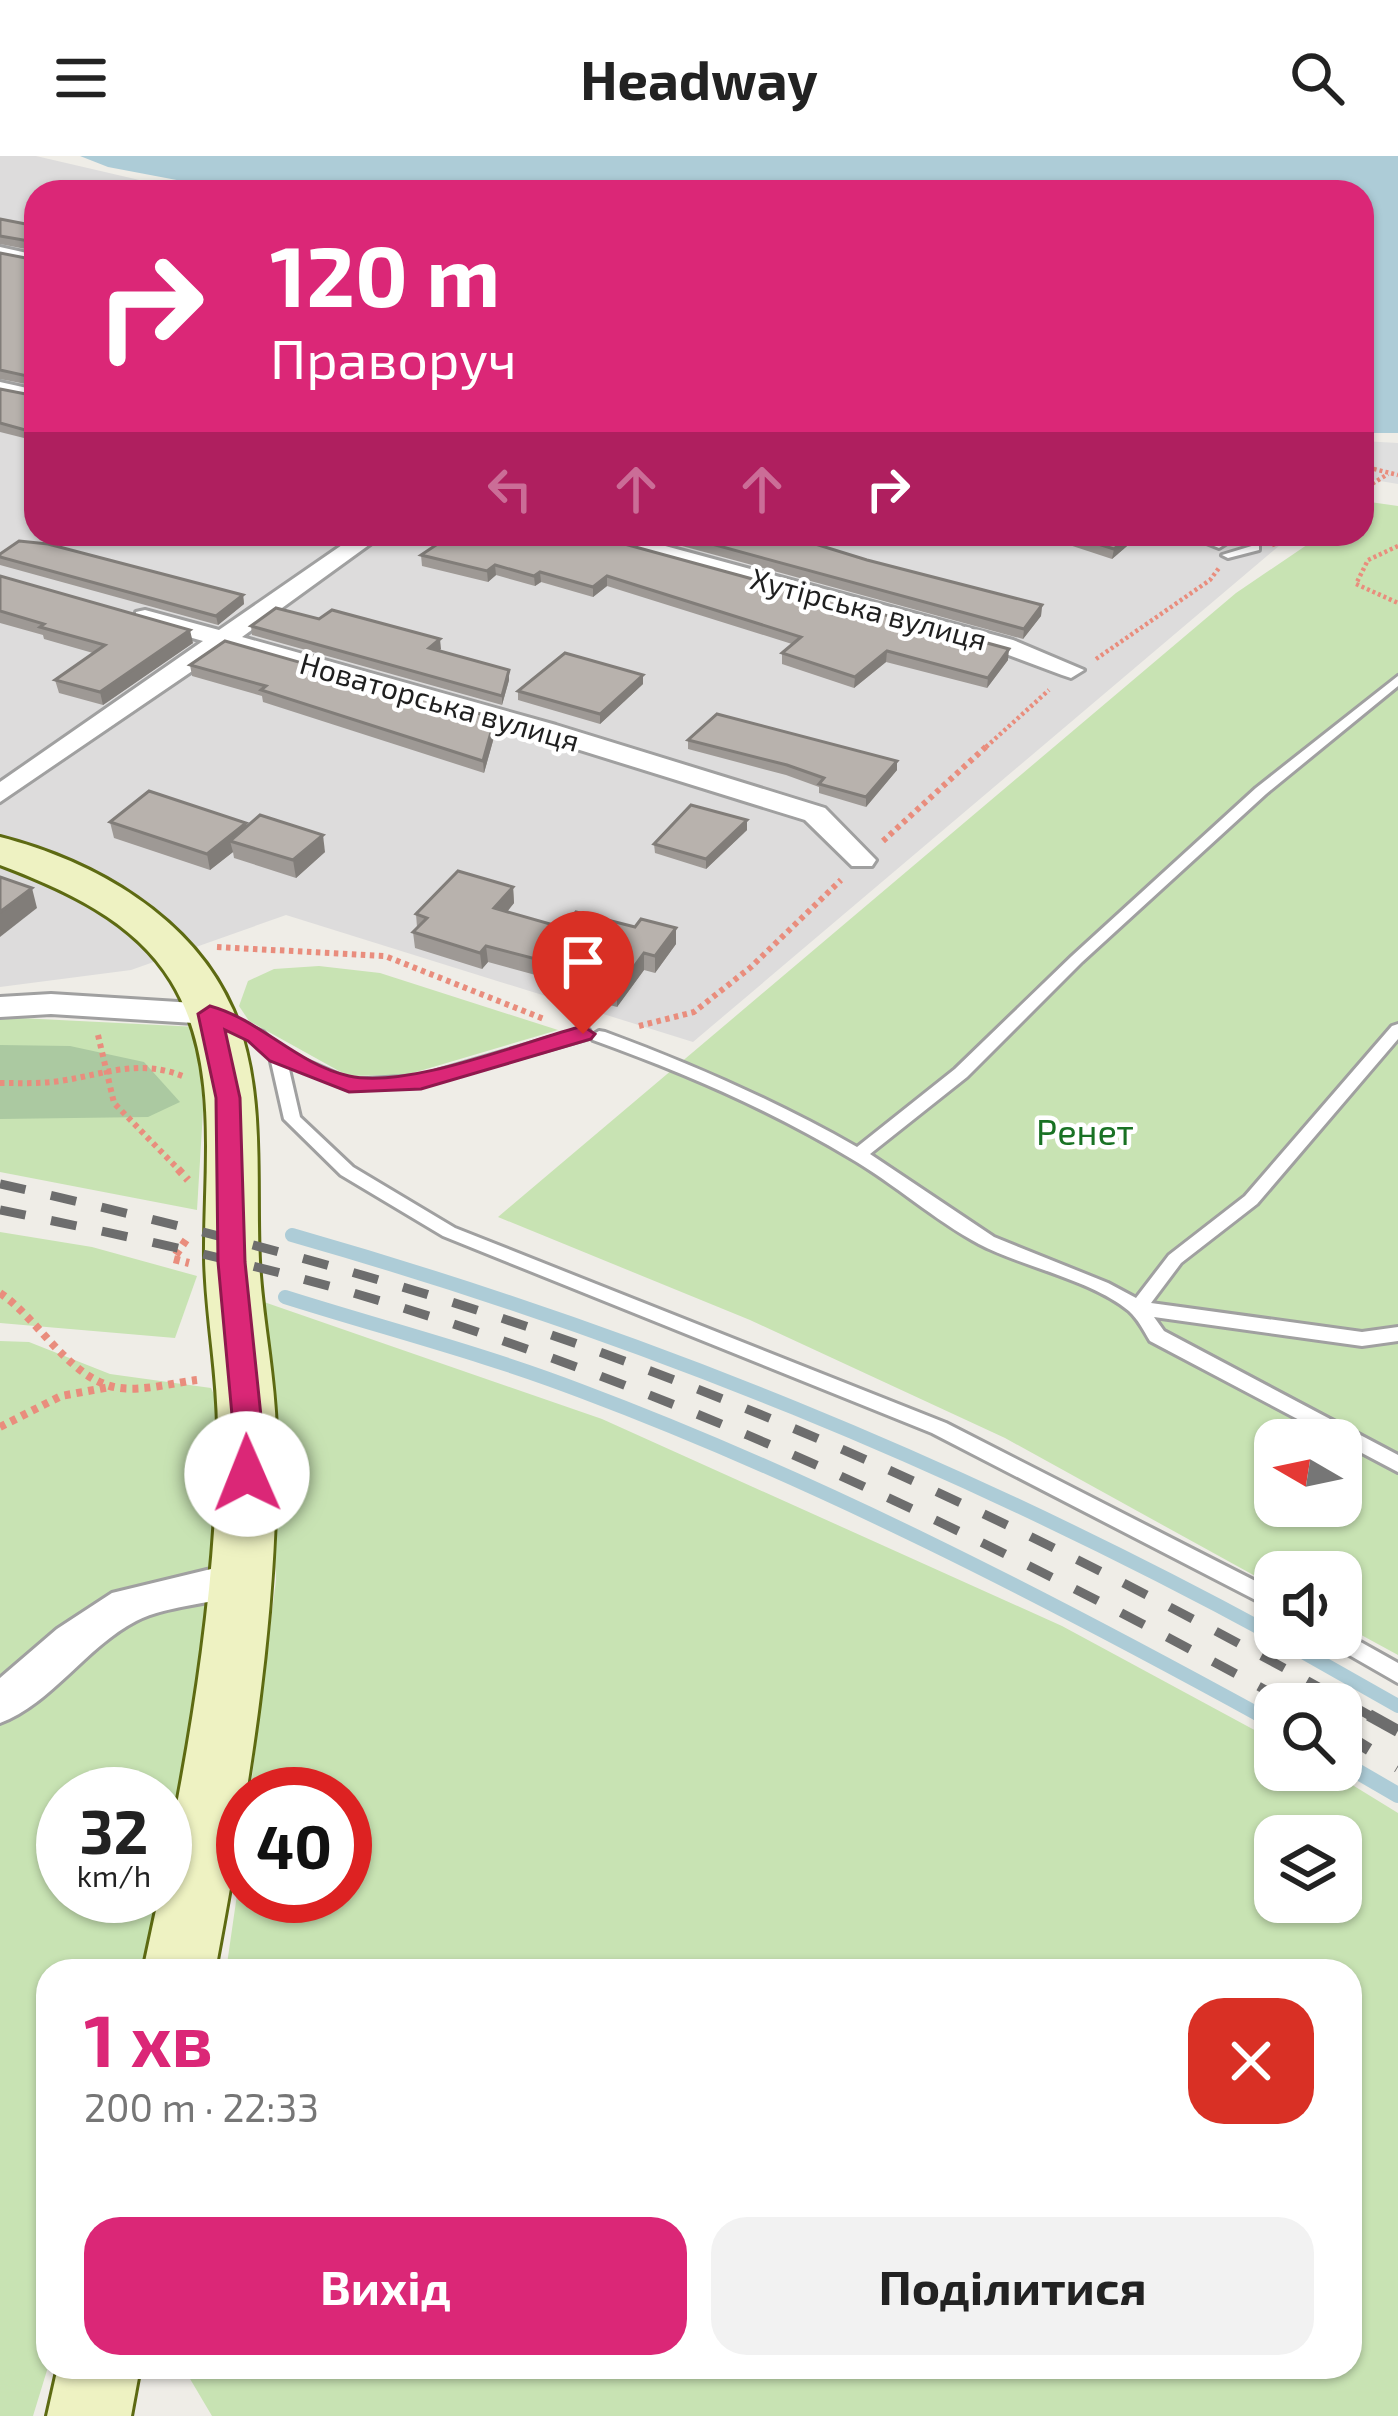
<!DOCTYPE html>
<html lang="uk">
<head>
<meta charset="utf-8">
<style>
	:root { --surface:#fff; --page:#f2f2f2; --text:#222; --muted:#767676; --accent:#db2777 }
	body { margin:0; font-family:"Exo 2",sans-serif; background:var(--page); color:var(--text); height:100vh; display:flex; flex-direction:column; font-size:45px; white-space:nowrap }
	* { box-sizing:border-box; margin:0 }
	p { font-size:39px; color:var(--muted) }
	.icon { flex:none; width:66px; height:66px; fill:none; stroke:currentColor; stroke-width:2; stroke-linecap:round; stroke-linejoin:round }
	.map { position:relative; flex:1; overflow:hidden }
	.drawer { position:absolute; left:36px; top:1803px; width:1326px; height:420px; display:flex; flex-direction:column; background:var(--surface); border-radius:36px; box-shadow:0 3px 9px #0004 }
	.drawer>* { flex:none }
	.guide { position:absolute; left:24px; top:24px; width:1350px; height:366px; border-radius:36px; box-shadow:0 3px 9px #0004; background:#db2777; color:#fff; overflow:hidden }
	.needle { width:78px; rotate:279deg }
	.fabs { position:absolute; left:1254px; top:1263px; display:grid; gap:24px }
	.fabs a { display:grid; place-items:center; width:108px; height:108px; border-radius:24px; background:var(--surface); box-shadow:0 3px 9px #0004; font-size:60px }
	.speed { position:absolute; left:36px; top:1611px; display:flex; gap:24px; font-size:60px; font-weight:700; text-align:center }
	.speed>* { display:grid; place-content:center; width:156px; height:156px; border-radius:50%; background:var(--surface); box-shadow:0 3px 9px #0004; line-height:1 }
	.speed small { font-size:30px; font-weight:400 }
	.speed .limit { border:18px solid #d22; background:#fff; color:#111 }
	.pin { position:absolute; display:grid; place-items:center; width:102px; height:102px; color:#fff; margin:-123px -51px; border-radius:50% 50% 50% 0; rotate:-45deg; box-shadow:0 0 12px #0007 }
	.pin .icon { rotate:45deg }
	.me { position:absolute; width:132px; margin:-66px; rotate:359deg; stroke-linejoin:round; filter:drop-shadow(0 0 9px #0008) }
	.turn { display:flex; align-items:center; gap:42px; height:252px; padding:0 48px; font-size:54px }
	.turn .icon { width:156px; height:156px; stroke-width:2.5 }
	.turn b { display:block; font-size:84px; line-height:102px }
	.lanes { display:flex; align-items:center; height:114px; padding:0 48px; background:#0003; justify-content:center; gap:60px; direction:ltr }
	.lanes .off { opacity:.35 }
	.round { display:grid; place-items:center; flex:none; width:126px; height:126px; border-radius:36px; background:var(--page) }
	.summary { display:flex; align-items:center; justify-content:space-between; height:204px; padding:0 48px }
	h1 { font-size:72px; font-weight:700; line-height:90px; color:var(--accent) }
	.cta { display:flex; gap:24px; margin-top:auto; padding:24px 48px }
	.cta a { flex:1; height:138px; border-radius:36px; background:var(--accent); color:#fff; font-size:48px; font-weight:700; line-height:138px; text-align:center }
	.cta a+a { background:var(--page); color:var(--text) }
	header { display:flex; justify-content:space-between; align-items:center; height:156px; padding:0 48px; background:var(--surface); font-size:54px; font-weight:700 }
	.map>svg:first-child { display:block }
</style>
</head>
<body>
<header><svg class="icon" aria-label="menu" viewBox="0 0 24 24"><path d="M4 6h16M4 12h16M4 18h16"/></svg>Headway<svg class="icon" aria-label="search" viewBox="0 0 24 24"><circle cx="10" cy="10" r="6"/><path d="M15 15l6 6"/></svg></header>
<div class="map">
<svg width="1398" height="2260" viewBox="0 0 1398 2260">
	<rect width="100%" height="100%" fill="#efede7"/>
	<!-- residential -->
	<polygon fill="#dddcdc" points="0,0 36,0 191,36 36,36 36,378 1293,378 693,886 286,759 131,814 0,831"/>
	<!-- grass -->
	<g fill="#c8e3b3" fill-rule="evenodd">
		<path d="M1370,346l28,4v1149l-57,-31v-52h-66v15l-270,-149 -255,-118 -252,-103 738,-624 87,-59h39v-27zM1275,1284h66v66h-66z"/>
		<polygon points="319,810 380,817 558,874 406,919 348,920 249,865 239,850 248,825 274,813"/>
		<polygon points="0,861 198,871 203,955 197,1054 0,1016"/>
		<polygon points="0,1076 92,1091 197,1120 175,1182 0,1167"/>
		<path d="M264,1146l338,117 460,207 213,115v29h53l70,43v603h-1186l-29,-49h1167v-396h-1124l17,-118v43h102v-102h-95l26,-214 -5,-227zM1275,1680h66v66h-66z"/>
		<path d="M0,1185l29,1 81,32 101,14 20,46 -67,537h-116v396l-15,49h-33zM63,1638h102v102h-102z"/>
	</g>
	<!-- forest -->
	<polygon fill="#abc9a1" points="0,889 70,890 144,906 180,946 148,961 0,963"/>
	<!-- parking -->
	<polygon fill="#dfdfdf" points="1362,285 1398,287 1398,328 1362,322"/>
	<!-- water -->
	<polygon fill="#adccd7" points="80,0 1398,0 1398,277 1362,277 1362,36 240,36 108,11"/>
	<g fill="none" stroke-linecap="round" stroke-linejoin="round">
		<!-- stream-far1 -->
		<g stroke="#adccd7" stroke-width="14">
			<path d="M292,1079c347,99 666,229 983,401"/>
			<path d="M285,1141c98,31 200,57 296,94 237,89 463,206 684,327"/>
			<polyline points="1278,1482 1398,1550"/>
		</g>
		<!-- stream -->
		<g stroke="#adccd7" stroke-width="16">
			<polyline points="1260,1559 1275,1567"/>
			<polyline points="1341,1606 1398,1639"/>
		</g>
		<defs>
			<g id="lane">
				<polygon points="1255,389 1259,390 1259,394 1228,402 1222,399"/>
				<path d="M1398,520v10l-132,108 -184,168 -115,115 -97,77 124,83 114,46 28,15 33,-43 76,-59 147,-170 6,-2v15l-141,165 -76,59 -30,40 211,29 36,-5v14l-36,5 -208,-29 10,14 234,124v17l-248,-131c-6,-10 -12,-22 -21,-30 -37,-31 -106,-44 -150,-67 -45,-24 -84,-60 -129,-86 -81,-49 -168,-86 -257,-118l-2,-4 8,-5 6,1c87,32 171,69 252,115l98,-78 117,-113 184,-168z"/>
				<polygon points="218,857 263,876 284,895 351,924 420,920 577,874 589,874 591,878 589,882 421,930 349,934 288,909 300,961 353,1011 455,1072 946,1267 1275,1435 1275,1454 932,1277 443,1080 341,1019 284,963 270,901 251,884 212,865 210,862"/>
				<polygon points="1341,1475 1398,1507 1398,1527 1330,1488 1326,1482 1341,1482"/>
			</g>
			<g id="street">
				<polygon points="0,91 36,99 36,109 0,101"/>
				<polygon points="0,226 36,234 36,246 0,238"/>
				<polygon points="358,378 384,378 242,481 556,569 825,652 876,704 872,710 852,710 805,664 538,581 226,492 0,646 0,626 203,485 136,466 136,456 145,454 219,474"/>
				<polygon points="584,378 621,378 1013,484 1084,514 1071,522 1062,519 995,494 587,383"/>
				<polygon points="1184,378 1220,378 1230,385 1219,392"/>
				<polygon points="51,838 210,848 226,858 210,868 51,858 0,861 0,841"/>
				<path d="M240,1406l15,5 6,12 -6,12c-38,13 -85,13 -119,30 -50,26 -85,83 -136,102v-45l57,-49 55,-36z"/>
			</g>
			<g id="secondary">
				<path d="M0,681c94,24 193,80 233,173 33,79 22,168 26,251 3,58 16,115 17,172 3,184 -28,360 -61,538h-72l16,-75h6v-30c29,-143 52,-289 53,-435 0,-58 -12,-115 -13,-173 -1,-91 16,-196 -34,-277 -37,-61 -108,-92 -171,-116z"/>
				<polygon points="58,2211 140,2211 131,2260 47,2260"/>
			</g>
		</defs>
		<!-- lane casing -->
		<use href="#lane" stroke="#a0a0a0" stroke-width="6"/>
		<!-- street casing -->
		<use href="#street" stroke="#a0a0a0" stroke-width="6"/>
		<!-- secondary casing -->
		<use href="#secondary" stroke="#5d6a12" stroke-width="6"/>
		<!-- path-far2 -->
		<g stroke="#e98d7d" stroke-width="4.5" stroke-dasharray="3 3" stroke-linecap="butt">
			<polyline points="1362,310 1398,319"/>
			<polyline points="1362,334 1388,318"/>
			<polyline points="1272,389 1304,378"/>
			<polyline points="1398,390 1368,404 1356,428 1398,447"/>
			<polyline points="1096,503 1210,424 1219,412"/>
			<polyline points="986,591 1049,534"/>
		</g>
		<!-- path-far1 -->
		<g stroke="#e98d7d" stroke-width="6" stroke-dasharray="4.5 4.5" stroke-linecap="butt">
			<polyline points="883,685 989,588"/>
			<polyline points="217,791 385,800 544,863"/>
			<polyline points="639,870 694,856 751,811 841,724"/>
			<polyline points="98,879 114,947 181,1016"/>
			<path d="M0,927c20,0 40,1 60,-2 46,-7 79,-23 125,-4"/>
		</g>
		<!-- path -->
		<g stroke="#e98d7d" stroke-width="8" stroke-dasharray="6 6" stroke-linecap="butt">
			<polyline points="178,1013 188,1024"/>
			<polyline points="186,1084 173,1103 189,1107"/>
			<path d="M0,1137c39,26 71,89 120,95 25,3 52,-5 77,-8"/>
			<polyline points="0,1271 61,1240 110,1231"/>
		</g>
		<!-- lane -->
		<use href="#lane" fill="#fff" fill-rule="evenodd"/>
		<!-- street -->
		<use href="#street" fill="#fff" fill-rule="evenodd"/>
		<!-- secondary -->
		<use href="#secondary" fill="#eef2c2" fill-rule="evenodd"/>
		<!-- rail-far1 -->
		<g stroke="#6d6d6d" stroke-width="9" stroke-dasharray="26 26" stroke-linecap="butt">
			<path d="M0,1028c184,41 365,87 543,148 290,100 565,236 831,386"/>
			<path d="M0,1054c113,23 225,47 336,78 336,96 650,248 955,416"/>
		</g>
		<!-- rail -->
		<g stroke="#6d6d6d" stroke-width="12" stroke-dasharray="33 33" stroke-linecap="butt">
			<polyline points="1369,1559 1398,1575"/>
			<polyline points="1341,1576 1398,1611"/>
		</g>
	</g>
	<!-- wall -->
	<g fill="#9e9995">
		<polygon points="0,63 36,70 36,95 0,88"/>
		<polygon points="0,97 36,104 36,230 0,223"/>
		<polygon points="0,233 36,240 36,285 0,276"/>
		<polygon points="417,378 588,378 1008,504 987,532 886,506 854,532 782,508 782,497 792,488 607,430 593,441 541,426 535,430 496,419 488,426 422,410 421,399 435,390 418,385"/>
		<polygon points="638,378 783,378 867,404 1042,449 1041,460 1023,483"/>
		<polygon points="1036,378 1141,378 1112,403"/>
		<polygon points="0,398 243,439 244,448 218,469 0,409"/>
		<polygon points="0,420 193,487 103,549 59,537 55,524 93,497 44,483 43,479 0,467"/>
		<polygon points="251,470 441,493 438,495 509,524 502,549 252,479"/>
		<polygon points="190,509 495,562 496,574 484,617 263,546 262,540 192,520"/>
		<polygon points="643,519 643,528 600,568 518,544 518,535"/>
		<polygon points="688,584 897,605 897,614 866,651 819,637 819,631 786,619 688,593"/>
		<polygon points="747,664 747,674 706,713 655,697 654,688"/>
		<polygon points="110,666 246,667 247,670 325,696 296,722 234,702 233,696 210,714 114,682"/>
		<polygon points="513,731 514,747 507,756 564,772 676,772 676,788 655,817 644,814 617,851 576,840 576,830 488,806 482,813 415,792 413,776 417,771 416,758"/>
	</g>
	<!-- shaded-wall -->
	<g fill="#817d79">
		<polygon points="1131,378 1141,378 1112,403 1114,393"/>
		<polygon points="495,409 496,419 488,426 487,415"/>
		<polygon points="540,416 541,426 535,430 534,420"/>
		<polygon points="607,420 607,430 593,441 593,431"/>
		<polygon points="243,439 244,448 218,469 216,460"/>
		<polygon points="1042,449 1041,460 1023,483 1024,473"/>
		<polygon points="190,474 193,487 103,549 100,536"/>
		<polygon points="440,483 441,493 430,502 429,492"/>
		<polygon points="1009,493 1008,504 987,532 988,522"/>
		<polygon points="887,495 886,506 854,532 855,521"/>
		<polygon points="509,514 509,524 502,549 502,540"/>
		<polygon points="643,519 643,528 600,568 600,558"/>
		<polygon points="495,562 496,574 484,617 483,605"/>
		<polygon points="897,605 897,614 866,651 866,641"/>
		<polygon points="747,664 747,674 706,713 706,703"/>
		<polygon points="246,667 249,682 230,685 233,696 210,714 207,698"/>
		<polygon points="323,679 325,696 296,722 293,704"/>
		<polygon points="513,731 514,747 496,769 494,752"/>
		<polygon points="32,732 37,752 0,781 0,756"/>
		<polygon points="676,772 676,788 655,817 655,800"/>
		<polygon points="486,790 488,806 482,813 480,797"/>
		<polygon points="644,797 644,814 617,851 617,834"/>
	</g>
	<!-- building -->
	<g fill="#b8b2ad" stroke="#817d79" stroke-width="3">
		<polygon points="0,63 36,70 36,95 35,86 0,80"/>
		<polygon points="0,97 36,104 36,222 0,214"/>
		<polygon points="0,233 36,240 36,277 0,267"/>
		<polygon points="427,378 588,378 1009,493 988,522 887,495 855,521 782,497 801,481 607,420 593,431 540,416 534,420 495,409 487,415 421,399 445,383"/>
		<polygon points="675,378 783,378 867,404 1042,449 1024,473"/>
		<polygon points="1067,378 1131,378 1114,393"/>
		<polygon points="19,385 48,388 243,439 216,460 0,401 0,398"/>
		<polygon points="0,420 190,474 100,536 55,524 105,489 40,471 44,468 0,455"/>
		<polygon points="276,452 319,463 332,454 440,483 429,492 509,514 502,540 251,470"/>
		<polygon points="225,485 495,562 483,605 261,534 266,530 190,509"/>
		<polygon points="565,497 643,519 600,558 518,535"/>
		<polygon points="717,558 897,605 866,641 819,628 824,622 787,609 688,584"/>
		<polygon points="149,635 246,667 207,698 110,666"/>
		<polygon points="691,649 747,664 706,703 654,688"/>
		<polygon points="260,659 323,679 293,704 230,685"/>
		<polygon points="458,715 513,731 494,752 564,772 576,756 635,771 641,763 676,772 655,800 644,797 617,834 575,824 582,815 486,790 480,797 413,776 427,762 416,758"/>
		<polygon points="0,721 32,732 0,756"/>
	</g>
	<!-- route -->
	<path fill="#db2777" stroke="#8e194d" stroke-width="3" d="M210,850c51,14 86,58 139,70 60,13 173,-34 234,-50l12,8 -4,5 -170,50 -72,3 -79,-31 -22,-20 -23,-11 15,68 5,164 17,164v48l-5,9h-21l-4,-9 1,-48 -15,-164 -2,-164 -18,-84z"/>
	<g text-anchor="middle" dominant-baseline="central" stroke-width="9" stroke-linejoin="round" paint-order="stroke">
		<!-- far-street labels -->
		<g font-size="30" fill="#1f1f1f" stroke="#fff">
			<text transform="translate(869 452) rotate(15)">Хутірська вулиця</text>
			<text transform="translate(440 545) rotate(16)">Новаторська вулиця</text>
		</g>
		<!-- park labels -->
		<g font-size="36" fill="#197224" stroke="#fff">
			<text x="1085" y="974">Ренет</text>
		</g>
	</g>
</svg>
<div class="fabs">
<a><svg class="needle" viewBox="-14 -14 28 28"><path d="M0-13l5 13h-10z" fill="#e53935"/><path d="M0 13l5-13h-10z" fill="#767676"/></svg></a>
<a><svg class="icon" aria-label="sound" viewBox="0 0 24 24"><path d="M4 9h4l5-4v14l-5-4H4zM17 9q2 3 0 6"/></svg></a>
<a><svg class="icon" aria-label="search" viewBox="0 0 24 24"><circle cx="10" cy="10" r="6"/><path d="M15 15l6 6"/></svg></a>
<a><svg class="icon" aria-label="layers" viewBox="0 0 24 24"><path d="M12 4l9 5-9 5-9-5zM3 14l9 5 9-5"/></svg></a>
</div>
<div class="speed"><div>32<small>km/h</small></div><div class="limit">40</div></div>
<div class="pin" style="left:583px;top:878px;background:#d93025"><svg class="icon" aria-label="arrive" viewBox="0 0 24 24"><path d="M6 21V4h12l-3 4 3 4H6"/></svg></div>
<svg class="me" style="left:247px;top:1318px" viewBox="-20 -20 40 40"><circle r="19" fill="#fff"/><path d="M0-13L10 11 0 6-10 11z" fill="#db2777"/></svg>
<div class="guide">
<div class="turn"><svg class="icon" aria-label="right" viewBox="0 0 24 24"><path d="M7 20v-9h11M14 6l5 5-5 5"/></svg><div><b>120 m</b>Праворуч</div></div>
<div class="lanes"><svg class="icon off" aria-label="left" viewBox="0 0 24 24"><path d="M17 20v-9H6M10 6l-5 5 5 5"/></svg><svg class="icon off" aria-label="ahead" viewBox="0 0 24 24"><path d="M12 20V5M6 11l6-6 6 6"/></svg><svg class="icon off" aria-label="ahead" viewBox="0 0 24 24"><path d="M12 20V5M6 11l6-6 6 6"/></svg><svg class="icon" aria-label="right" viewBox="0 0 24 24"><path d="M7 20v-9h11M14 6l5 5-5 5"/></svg></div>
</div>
<section class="drawer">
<div class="summary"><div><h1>1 хв</h1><p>200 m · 22:33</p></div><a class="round" style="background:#d93025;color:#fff"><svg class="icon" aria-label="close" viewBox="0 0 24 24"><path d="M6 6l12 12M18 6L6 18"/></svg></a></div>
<div class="cta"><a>Вихід</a><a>Поділитися</a></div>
</section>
</div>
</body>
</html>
